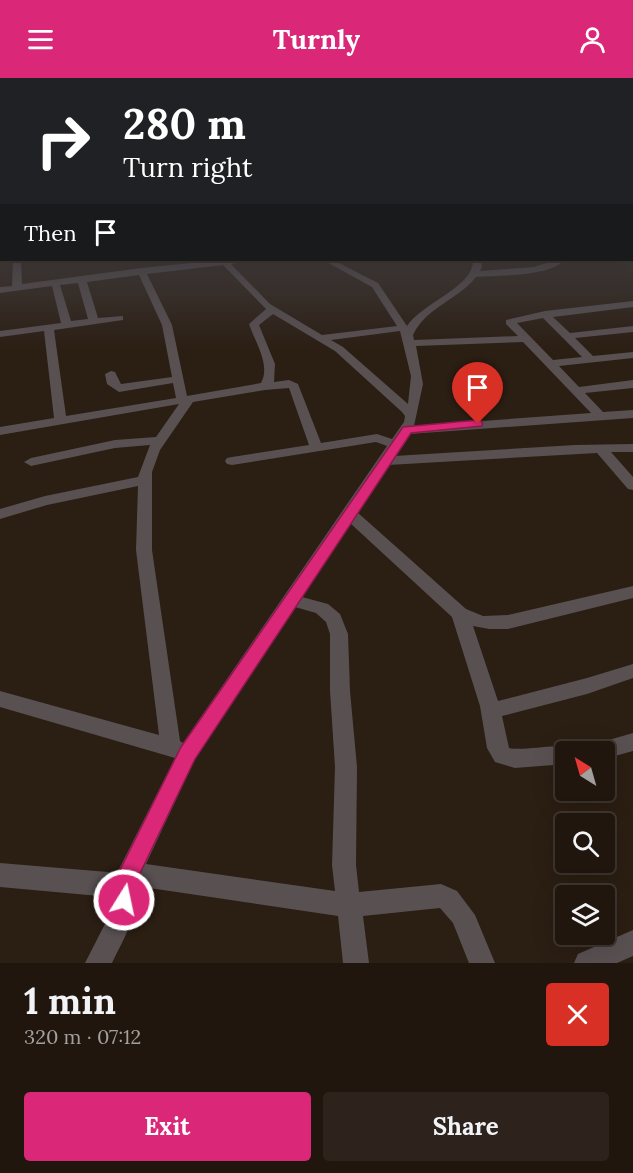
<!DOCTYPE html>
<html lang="en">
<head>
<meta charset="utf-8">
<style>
	:root { --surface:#20160e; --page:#2d231c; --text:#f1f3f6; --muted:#a29f9e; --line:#3d352e; --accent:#db2777 }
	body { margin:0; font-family:Lora,serif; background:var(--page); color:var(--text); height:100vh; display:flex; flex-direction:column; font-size:22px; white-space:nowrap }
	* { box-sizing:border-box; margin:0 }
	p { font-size:20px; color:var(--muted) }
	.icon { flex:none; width:33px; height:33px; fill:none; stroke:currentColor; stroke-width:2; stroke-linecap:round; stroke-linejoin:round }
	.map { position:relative; height:885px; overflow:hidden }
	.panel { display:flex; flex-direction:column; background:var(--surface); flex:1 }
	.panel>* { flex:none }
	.guide { position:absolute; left:0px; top:0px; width:633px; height:183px; box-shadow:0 6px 24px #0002,0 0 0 2px var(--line); background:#202124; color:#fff; overflow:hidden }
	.needle { width:39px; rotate:323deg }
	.controls { position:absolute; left:555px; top:663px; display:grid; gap:12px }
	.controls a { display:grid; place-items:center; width:60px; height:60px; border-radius:6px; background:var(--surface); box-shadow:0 6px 24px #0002,0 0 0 2px var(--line); font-size:30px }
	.pin { position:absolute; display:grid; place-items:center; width:51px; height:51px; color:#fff; margin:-62px -26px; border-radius:50% 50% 50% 0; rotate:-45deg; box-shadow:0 0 6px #0007 }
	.pin .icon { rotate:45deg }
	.me { position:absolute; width:66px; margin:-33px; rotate:10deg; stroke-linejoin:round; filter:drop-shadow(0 0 4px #0008) }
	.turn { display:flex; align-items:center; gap:21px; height:126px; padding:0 24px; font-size:27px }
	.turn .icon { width:78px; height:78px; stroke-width:2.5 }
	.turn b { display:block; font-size:42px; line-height:51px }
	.then { display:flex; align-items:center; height:57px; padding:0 24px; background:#0003; gap:12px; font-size:22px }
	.round { display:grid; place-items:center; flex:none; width:63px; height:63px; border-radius:6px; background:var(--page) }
	.head { display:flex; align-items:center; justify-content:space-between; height:102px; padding:0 24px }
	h1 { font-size:36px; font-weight:700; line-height:45px }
	.button { display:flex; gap:12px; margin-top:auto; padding:12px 24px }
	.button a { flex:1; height:69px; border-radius:6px; background:var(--accent); color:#fff; font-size:24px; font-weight:700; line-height:69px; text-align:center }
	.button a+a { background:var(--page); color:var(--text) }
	header { display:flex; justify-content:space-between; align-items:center; height:78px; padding:0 24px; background:var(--accent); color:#fff; font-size:27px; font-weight:700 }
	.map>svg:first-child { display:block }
</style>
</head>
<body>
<header><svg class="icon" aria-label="menu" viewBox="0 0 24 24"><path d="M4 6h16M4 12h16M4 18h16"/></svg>Turnly<svg class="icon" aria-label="person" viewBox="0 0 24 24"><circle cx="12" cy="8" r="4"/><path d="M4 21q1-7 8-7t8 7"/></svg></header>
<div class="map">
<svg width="633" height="885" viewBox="0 0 633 885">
	<rect width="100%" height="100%" fill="#2b1e13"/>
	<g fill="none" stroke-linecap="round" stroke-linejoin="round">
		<!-- minor -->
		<g fill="#595052" fill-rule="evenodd">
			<rect x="0" y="154" width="2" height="4"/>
			<rect x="0" y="166" width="2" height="4"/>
			<polygon points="632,173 633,174 633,180 632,179"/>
			<path d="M13,182h8l1,24 119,-16 80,-8h22l-1,2 -11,2 39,40 52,31 75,-9 -25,-39 -49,-27h10l45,23 29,43c15,-23 67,-39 66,-66h8l1,7 -2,4 54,-4 22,-7h9c-17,17 -65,15 -89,17 -18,23 -50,30 -63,58l1,5 104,-4 -12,-12v-4l39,-9 88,-10v6l-80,10 17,16 63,-7v6l-58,6 18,18 40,-4v6l-74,8 20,21 54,-7v8l-48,5 18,19 30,-2v8l-224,16 -7,9 2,2 -10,11 181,-11 58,-1v8h-22l22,25v13l-5,-1 -31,-36 -209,12 -31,47 109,97 17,7 25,-1 125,-29v12l-125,31h-19l-16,-3 25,75 89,-23 46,-14v14l-46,16 -85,22 7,32c17,4 57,-8 66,4h-9v12l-51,4 -20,-6 -8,-14 -7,-42 -28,-89 -102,-94 -48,74 26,7 12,10 8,20 2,57 7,76 -1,98 3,27 82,-8 16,7 18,24 20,48h-26l-16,-40 -13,-15 -77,8 6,47h-26l-5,-47 -202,-30c-4,7 -1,15 -2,23 -3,19 -14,37 -22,54h-27l23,-45 2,-21 -110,-10v-24l108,9 8,3 59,-117 -175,-51v-16l159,44 -23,-185 2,-64 -91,19 -47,14v-10l45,-13 93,-19 12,-32 -35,3 -84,18 -7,-4 7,-4 84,-18 41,-3 23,-33 -179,31v-8l54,-9 -10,-87 -44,6v-6l61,-8 -9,-37 -52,7v-6l12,-1zM223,187l43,44 -17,15c6,18 22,41 12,59l-74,13 -15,-71 -25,-51zM139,197l23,50 10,52 -51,7 -6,-12 -4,-1 -6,3 2,10 12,8 54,-9 3,15 -110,18 -12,-86 69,-10v-4l-25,2 -11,-36zM78,205l10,36 -17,2 -11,-36zM273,236l62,37 67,61 3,4 -1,6 -12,17 -15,-5 -56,9 -23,-59 -9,-4 -15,2 1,-18 -16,-39zM543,240l39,39 -29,3 -36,-37zM400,253l11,45 -3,28 -65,-57 -12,-7zM523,264l68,71 -177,13 9,-42 -7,-38zM289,310l20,57 -77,12 -5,1 -2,3 2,3 5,1 144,-23 11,4 -204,297 -3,-2 -28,-191v-78l8,-22 33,-48 72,-12zM295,529l21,6 10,9 4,12v57l5,76 -3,98 3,26 -189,-27 49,-105z"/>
			<polygon points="633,655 633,673 604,681 604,674 585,674 588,668"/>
			<polygon points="633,852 633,878 617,885 574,885 578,876"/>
		</g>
	</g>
	<!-- sky -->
	<linearGradient id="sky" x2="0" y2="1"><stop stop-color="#18100a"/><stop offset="0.55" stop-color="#444144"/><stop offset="1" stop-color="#444144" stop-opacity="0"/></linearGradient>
	<rect width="633" height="273" fill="url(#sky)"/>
	<!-- route -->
	<polygon fill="#db2777" stroke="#8e194d" stroke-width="1.5" points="478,342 482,343 482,348 411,355 195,681 132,812 136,822 132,830 124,833 117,830 110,812 181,669 403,349"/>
</svg>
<div class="controls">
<a><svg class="needle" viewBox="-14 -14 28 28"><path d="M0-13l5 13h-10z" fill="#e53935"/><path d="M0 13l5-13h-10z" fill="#a29f9e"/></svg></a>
<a><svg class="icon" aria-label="search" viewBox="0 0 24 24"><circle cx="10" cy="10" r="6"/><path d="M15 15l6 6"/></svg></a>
<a><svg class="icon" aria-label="layers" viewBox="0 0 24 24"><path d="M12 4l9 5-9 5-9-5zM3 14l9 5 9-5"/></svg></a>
</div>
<div class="pin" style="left:478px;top:346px;background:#d93025"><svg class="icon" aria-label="arrive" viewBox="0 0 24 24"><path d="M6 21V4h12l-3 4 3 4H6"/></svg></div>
<svg class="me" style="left:124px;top:822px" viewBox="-20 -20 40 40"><circle r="17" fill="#db2777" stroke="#fff" stroke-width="3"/><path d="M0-11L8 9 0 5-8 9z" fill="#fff"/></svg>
<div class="guide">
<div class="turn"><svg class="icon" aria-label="right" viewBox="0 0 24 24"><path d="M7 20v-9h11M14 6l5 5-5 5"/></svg><div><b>280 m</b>Turn right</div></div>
<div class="then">Then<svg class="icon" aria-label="arrive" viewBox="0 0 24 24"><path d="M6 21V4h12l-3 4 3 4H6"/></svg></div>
</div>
</div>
<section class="panel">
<div class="head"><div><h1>1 min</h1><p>320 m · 07:12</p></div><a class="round" style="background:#d93025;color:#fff"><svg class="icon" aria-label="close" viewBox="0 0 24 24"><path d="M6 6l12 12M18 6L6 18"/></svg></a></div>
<div class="button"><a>Exit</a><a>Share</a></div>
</section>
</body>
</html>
